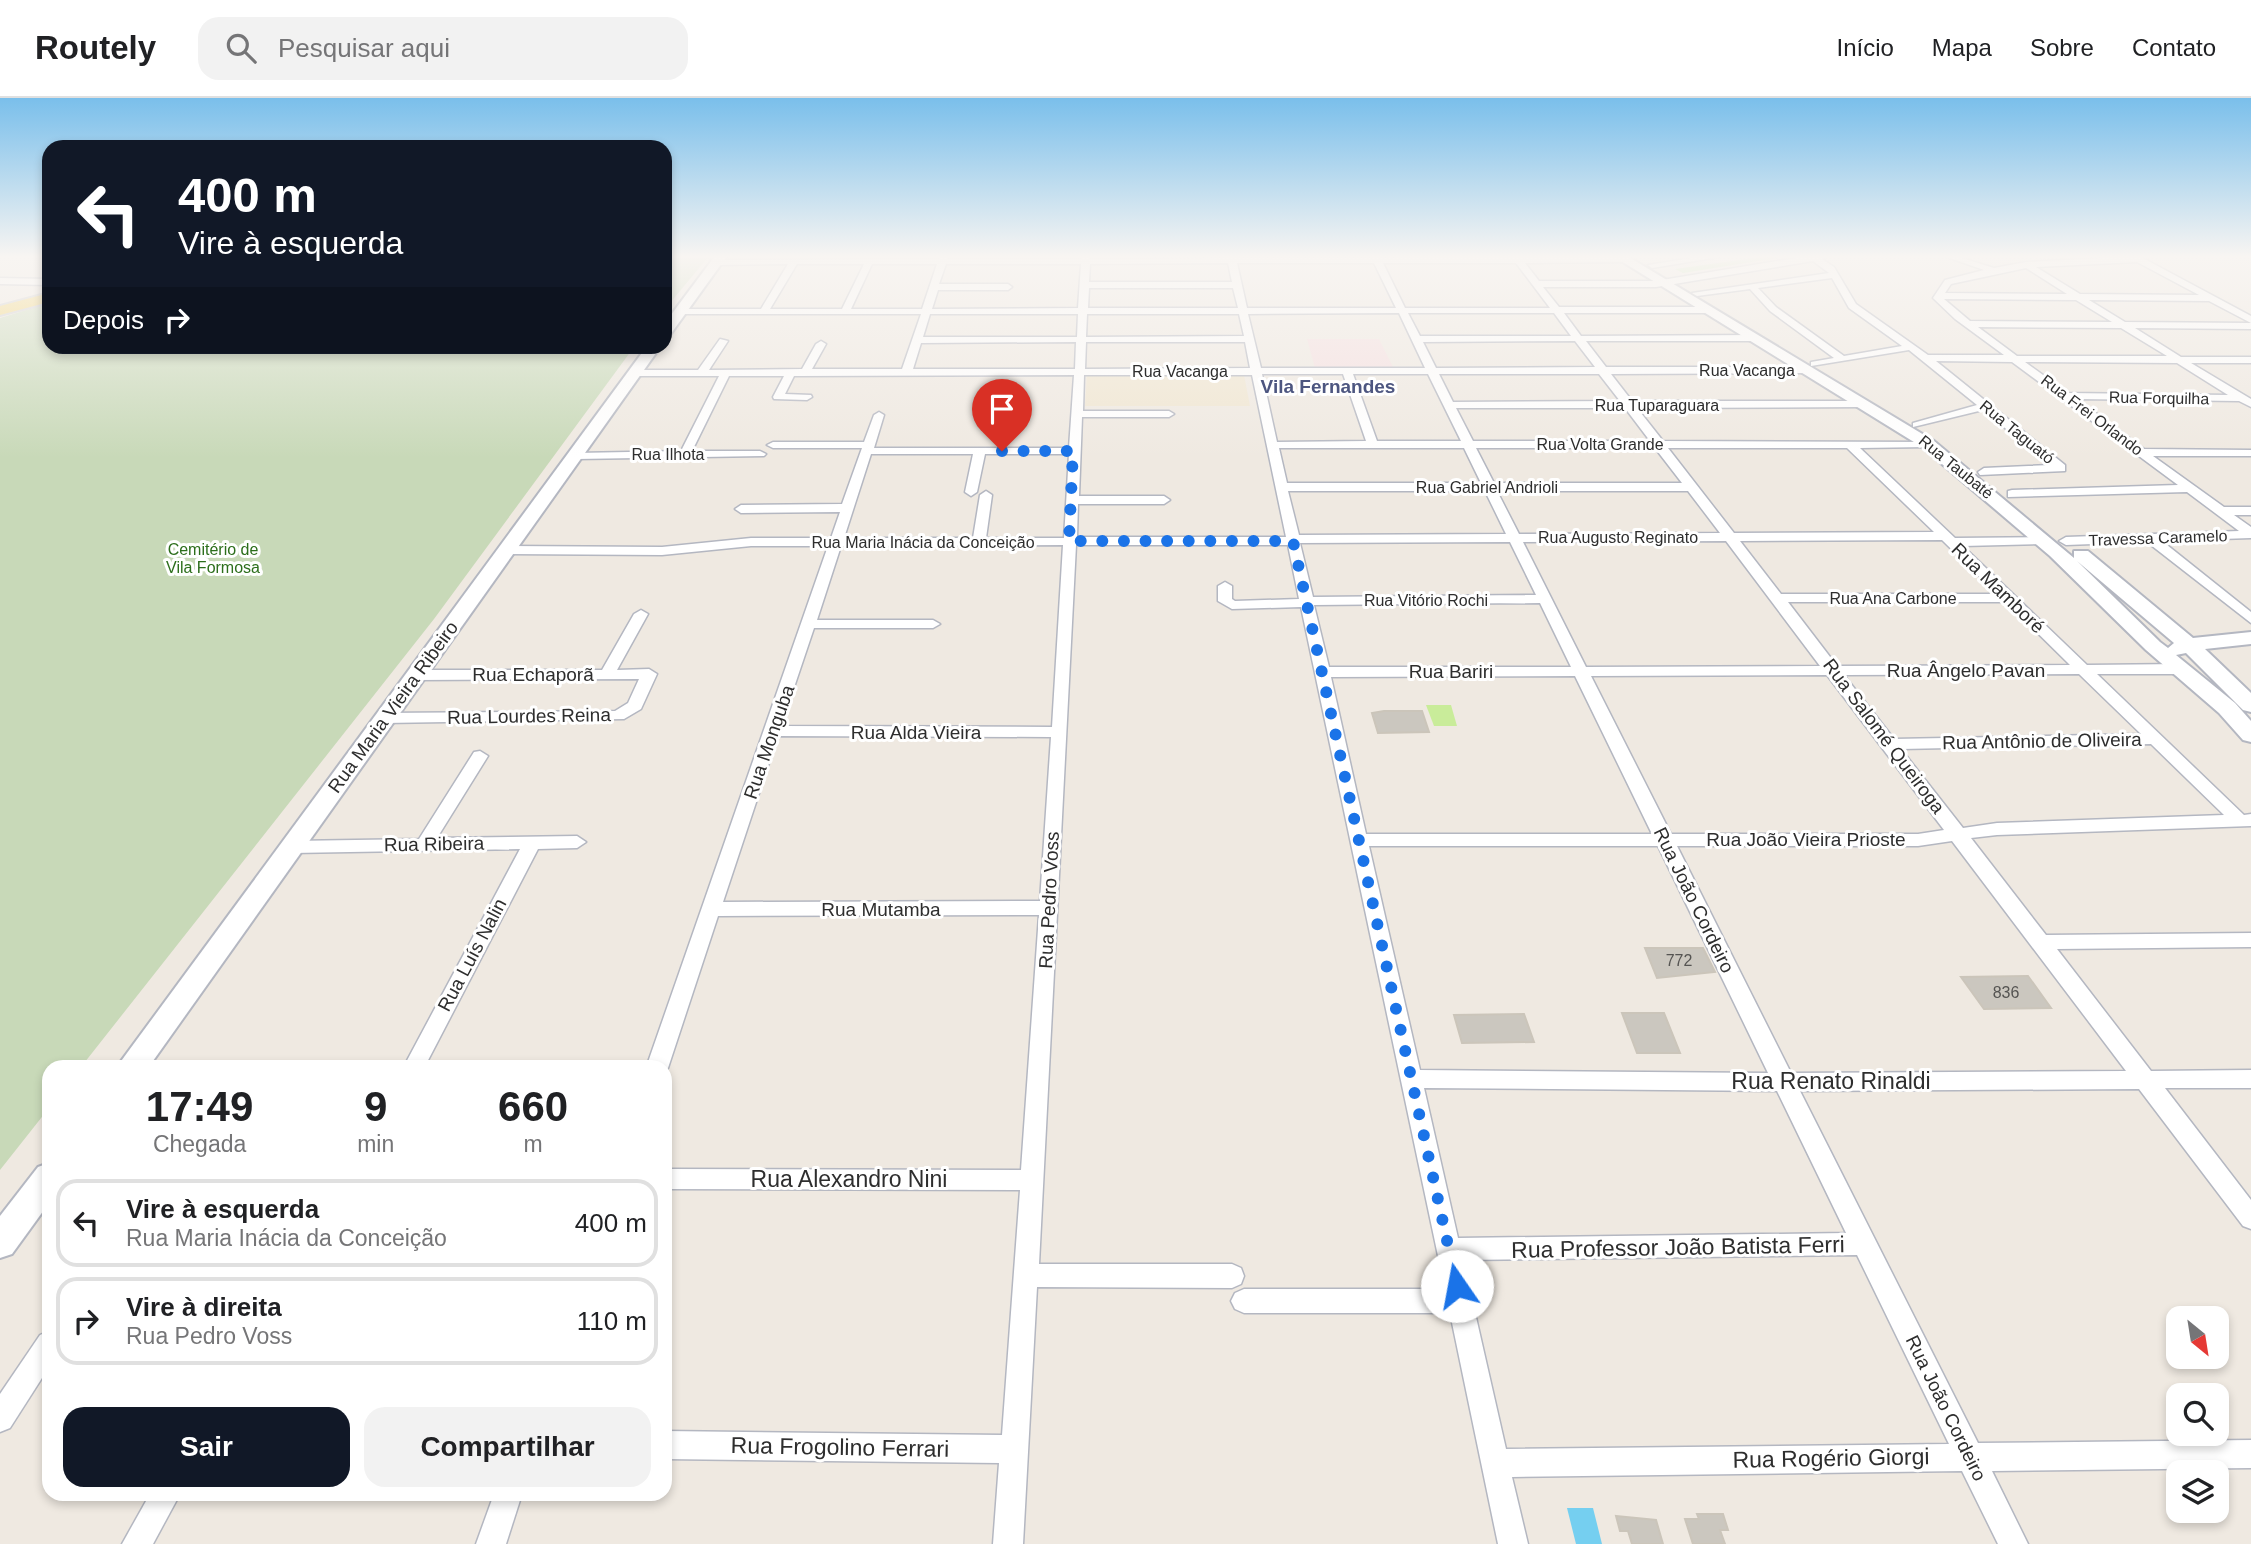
<!DOCTYPE html>
<html lang="pt">
<head>
<meta charset="utf-8">
<style>
	:root { --surface:#fff; --page:#f2f2f2; --text:#202124; --muted:#757577; --line:#e0e0e0; --accent:#111827 }
	body { margin:0; font-family:Helvetica,sans-serif; background:var(--page); color:var(--text); height:100vh; display:flex; flex-direction:column; font-size:26px; white-space:nowrap }
	* { box-sizing:border-box; margin:0 }
	p { font-size:23px; color:var(--muted) }
	.icon { flex:none; width:38px; height:38px; fill:none; stroke:currentColor; stroke-width:2; stroke-linecap:round; stroke-linejoin:round }
	.map { position:relative; flex:1; overflow:hidden }
	.sheet { position:absolute; left:42px; top:962px; width:630px; height:441px; display:flex; flex-direction:column; background:var(--surface); border-radius:21px; box-shadow:0 4px 10px #0003 }
	.sheet>* { flex:none }
	.banner { position:absolute; left:42px; top:42px; width:630px; height:214px; border-radius:21px; box-shadow:0 4px 10px #0003; background:#111827; color:#fff; overflow:hidden }
	.needle { width:46px; rotate:150deg }
	.controls { position:absolute; left:2166px; top:1208px; display:grid; gap:14px }
	.controls a { display:grid; place-items:center; width:63px; height:63px; border-radius:14px; background:var(--surface); box-shadow:0 4px 10px #0003; font-size:35px }
	.pin { position:absolute; display:grid; place-items:center; width:60px; height:60px; color:#fff; margin:-72px -30px; border-radius:50% 50% 50% 0; rotate:-45deg; box-shadow:0 0 7px #0007 }
	.pin .icon { rotate:45deg }
	.me { position:absolute; width:77px; margin:-38px; rotate:348deg; stroke-linejoin:round; filter:drop-shadow(0 0 5px #0008) }
	.turn { display:flex; align-items:center; gap:24px; height:147px; padding:0 21px; font-size:32px }
	.turn .icon { width:91px; height:91px; stroke-width:2.5 }
	.turn b { display:block; font-size:49px; line-height:60px }
	.then { display:flex; align-items:center; height:66px; padding:0 21px; background:#0003; gap:14px; font-size:26px }
	.eta { display:flex; justify-content:space-evenly; align-items:center; height:119px; text-align:center }
	.eta b { font-size:42px; font-weight:600; line-height:49px }
	.action { display:flex; gap:14px; margin-top:auto; padding:14px 21px }
	.action a { flex:1; height:80px; border-radius:21px; background:var(--accent); color:#fff; font-size:28px; font-weight:600; line-height:80px; text-align:center }
	.action a+a { background:var(--page); color:var(--text) }
	ul { padding:0; list-style:none }
	li { display:flex; align-items:center; gap:21px; height:88px; margin:0 14px 10px; padding:0 7px; border:4px solid var(--line); border-radius:21px }
	li div { flex:1 }
	li b { display:block; font-size:26px }
	li em { font-style:normal }
	header { display:flex; align-items:center; gap:42px; box-sizing:border-box; height:98px; padding:0 35px; background:var(--surface); border-bottom:2px solid var(--line) }
	header strong { font-size:33px }
	nav { display:flex; gap:38px; margin-inline-start:auto; font-size:24px }
	.search { width:490px; height:63px; background:var(--page); display:flex; align-items:center; gap:18px; box-sizing:border-box; padding:0 24px; border-radius:21px; color:var(--muted); font-size:26px }
	.map>svg:first-child { display:block }
</style>
</head>
<body>
<header>
<strong>Routely</strong>
<div class="search"><svg class="icon" aria-label="search" viewBox="0 0 24 24"><circle cx="10" cy="10" r="6"/><path d="M15 15l6 6"/></svg>Pesquisar aqui</div>
<nav><a>Início</a><a>Mapa</a><a>Sobre</a><a>Contato</a></nav>
</header>
<div class="map">
<svg width="2251" height="1446" viewBox="0 0 2251 1446">
	<rect width="100%" height="100%" fill="#efe9e1"/>
	<!-- education -->
	<polygon fill="#f0e6d1" points="1087,276 1240,276 1244,277 1250,308 1085,308"/>
	<!-- medical -->
	<polygon fill="#f5dfe0" points="1307,241 1379,241 1393,269 1315,270"/>
	<!-- green -->
	<polygon fill="#b6e59e" points="1768,158 1789,158 1683,175 1675,171"/>
	<!-- cemetery -->
	<g fill="#c8d9b8">
		<polygon points="665,158 709,158 665,211"/>
		<polygon points="49,205 49,248 634,249 434,521 81,969 49,970 49,1010 0,1072 0,220"/>
	</g>
	<!-- pitch -->
	<polygon fill="#c9ec9a" points="1426,607 1451,607 1457,628 1434,628"/>
	<!-- water -->
	<polygon fill="#75cff0" points="1593,1410 1602,1446 1576,1446 1567,1410"/>
	<!-- building -->
	<g fill="#cbc7bf" stroke="#cbc5ba" stroke-width="2">
		<polygon points="1384,613 1422,613 1429,634 1378,635 1372,615"/>
		<polygon points="1645,850 1703,850 1715,874 1657,880"/>
		<polygon points="2028,878 2051,910 1984,911 1961,879"/>
		<polygon points="1622,915 1664,915 1680,955 1637,955"/>
		<polygon points="1524,916 1534,944 1462,945 1454,917"/>
		<polygon points="1697,1416 1723,1416 1728,1432 1720,1432 1725,1446 1693,1446 1685,1421 1699,1421"/>
		<polygon points="1616,1418 1656,1422 1663,1446 1632,1446 1628,1433 1620,1433"/>
	</g>
	<g fill="none" stroke-linecap="round" stroke-linejoin="round">
		<defs>
			<g id="street">
				<polygon points="44,158 49,158 49,161 45,160"/>
				<path d="M940,158h8l-1,3h135v-3h8v3l137,-1v-2h8l1,2h136l-1,-2 9,2 246,-1 3,5 -104,1 14,18h117l152,-25h21l-7,3 12,8 22,37 72,51h76l-49,-36 -22,-21 12,-18 39,-10 -40,-14h11l39,12 32,-6 113,-6 112,60v7l-42,-22 -120,-1 36,22 126,1v6l-116,-1 46,29h70v6h-60l60,36v8l-12,-6 -162,-2 67,50 107,1v6h-98l71,51h27v8h-17l17,12v11l-89,3 89,71v11l-104,-81 -81,3 -7,-4 7,-4 173,-6 -52,-39 -179,5v-6l4,-1 166,-5 -166,-123 -76,-1 129,104v6l-85,4 -2,-3 6,-4 66,-3 -67,-55 -70,17v-4l64,-18 -68,-55 -98,16v-4l23,-4 -64,-47 -20,-22 -53,7 -5,-3 137,-20 -16,-12 -157,26h-113l16,20h149l5,3 -5,3h-144l17,23 176,-1 5,3 -5,3h-171l20,26h203l5,3 -5,3 -198,1 21,27h234l5,3 -5,3 -229,1 26,33 269,1 2,2 -6,3 -68,1 95,90 93,-1v6l-5,1 -80,2 124,119 95,-1 8,5 -8,5h-85l147,141 7,-1v12l-254,9 -26,3 75,97 205,-2v14l-194,2 94,122 100,-1v18h-86l86,112v29l-8,-3 -104,-137 -339,2 178,352 273,-3v28l-259,3 36,73h-30l-36,-73 -450,6 16,67h-30l-48,-231h-206l-9,-4 -4,-8 4,-8 9,-4h201l-144,-682 -69,2 -14,-8v-15l7,-4 7,4v13l3,2 64,-2 -11,-54h-212l-37,719h193l9,4 3,8 -3,8 -9,4 -195,-1 -14,257h-30l6,-81 -334,-4v-28l337,4 18,-245 -355,-1v-20l356,1 18,-255 -321,1 -50,152 -3,5v-5h-19l182,-522h-77l-89,9 -154,-1 -7,-4 7,-4 154,1 89,-9h80l9,-26 -99,1 -6,-4 6,-4 101,-1 20,-56h-89l-6,-3 6,-3h91l10,-27 5,-3 5,3 -10,33h195l5,-73 -280,1 -9,18 26,1 1,2 -5,3 -33,-1 -1,-2 11,-21h-55l-37,75h68l6,3 -2,2 -188,3 -6,-3 6,-3 105,-2 38,-75h-84l-5,-3 5,-3h63l22,-31 8,2 -19,29 93,-1 14,-25 5,-3 5,3 -14,25h90l19,-55h-244l-2,-2 5,-3h81l27,-45 -71,1 -3,-5 225,-1zM2137,164l62,33 -119,-1 -44,-27zM1228,165l4,19h-143l1,-18zM1237,165h137l22,45h-149zM1383,165h133l34,45h-145zM797,166h67l-22,45h-72zM872,166h65l-15,45h-71zM946,166h135l-3,44 -146,1 6,-19h70l4,-3 -4,-3h-69zM2026,170l41,26 -122,-1 6,-9zM1832,180l17,30 53,38 -58,10 -68,-49 -18,-19zM1089,190h144l5,20h-150zM1944,201l132,1 36,22 -142,-1zM1399,215l26,55h-164l-13,-54zM1408,215h146l17,23h-151zM930,216h148l-1,23h-154zM1087,216h152l5,22 -158,1zM1978,229l143,1 46,28h-150zM1575,243l20,26 -159,1 -13,-26zM1076,244l-1,27h-162l8,-26zM1086,244h159l5,26 -165,1zM2025,264l152,1 51,32 -160,-2zM1262,276h81l23,67 -89,1zM1353,276h75l33,67h-84zM1439,276h160l21,27 -167,1zM1084,277h168l34,162h-209l1,-33h86l6,-4 -6,-4h-85l3,-79h87l5,-3 -5,-3h-86zM1456,310h169l25,33h-177zM1279,350h185l17,35h-194zM1476,350h179l27,35h-188zM1668,350h179l87,84 -200,1zM871,356h102l-8,38 6,4 6,-4 8,-38h84l-5,84h-78l6,-43 -6,-4 -6,4 -7,43h-129zM1288,393h197l21,43 -207,1zM1497,393h191l32,42 -201,1zM1942,442l55,54h-216l-41,-53zM1726,443l94,125 -234,1 -63,-125zM1510,444l26,53 -223,2 -13,-54zM1063,447l-11,182 -271,-1 33,-98h119l7,-4 -7,-4h-116l24,-74zM1788,504h218l64,63 -233,1zM1540,505l31,64h-242l-15,-62zM2079,576l62,60 -247,5 -50,-64zM1827,577l117,155 -26,4h-247l-80,-158zM1575,578l77,158h-286l-35,-157zM778,638l273,1 -11,164 -317,1zM2151,646l73,71 -227,8 -34,5 -62,-79zM1952,743l174,230 -335,2 -114,-227h241zM1369,748h289l110,227 -348,-3zM1424,990l353,3 69,142 -388,5zM1857,1157l92,189 -443,5 -43,-189z"/>
				<polygon points="1704,158 1725,158 1652,170 1648,167"/>
				<polygon points="0,180 49,181 49,187 0,186"/>
				<polygon points="641,512 648,516 617,572 649,571 657,576 641,611 624,621 384,625 376,620 384,615 615,613 628,605 639,581 416,582 408,577 416,572 602,572 634,516"/>
				<polygon points="480,653 488,658 437,740 577,738 586,744 577,750 538,751 424,970 403,970 520,751 292,755 283,749 292,743 419,741 474,654"/>
				<polygon points="49,1233 49,1269 10,1330 0,1334 0,1296 40,1237"/>
				<polygon points="150,1396 180,1396 153,1446 122,1446"/>
				<polygon points="494,1396 522,1396 506,1446 476,1446"/>
			</g>
			<g id="secondary">
				<polygon points="715,158 727,158 670,237 665,238 665,225"/>
				<path d="M1613,158h14l307,185 140,117v-7h14l105,87 58,-6v12l-46,5 46,44v19l-8,-2 -57,-57 -10,2 59,48 16,18v21l-8,-2 -24,-27 -73,-63 -96,-94 -128,-109zM2077,463l97,82 -6,5 -8,-6z"/>
				<polygon points="647,248 661,248 148,970 116,970"/>
				<polygon points="49,1065 49,1105 12,1156 0,1160 0,1118 38,1069"/>
			</g>
			<polygon id="primary" points="49,195 49,204 0,217 0,208"/>
		</defs>
		<!-- street casing -->
		<use href="#street" stroke="#b4b7c1" stroke-width="3"/>
		<!-- secondary casing -->
		<use href="#secondary" stroke="#b4b7c1" stroke-width="4"/>
		<!-- primary casing -->
		<use href="#primary" stroke="#c9c9c9" stroke-width="4"/>
		<!-- street -->
		<use href="#street" fill="#fff" fill-rule="evenodd"/>
		<!-- secondary -->
		<use href="#secondary" fill="#fff" fill-rule="evenodd"/>
		<!-- primary -->
		<use href="#primary" fill="#f2d163" fill-rule="evenodd"/>
	</g>
	<!-- sky -->
	<linearGradient id="sky" x2="0" y2="1"><stop stop-color="#7abfeb"/><stop offset="0.44" stop-color="#f8f5f2"/><stop offset="1" stop-color="#f8f5f2" stop-opacity="0"/></linearGradient>
	<rect width="2251" height="360" fill="url(#sky)"/>
	<g fill="none" stroke-linecap="round" stroke-linejoin="round">
		<!-- route -->
		<polyline stroke="#1a73e8" stroke-width="12" stroke-dasharray="0 21.6" points="1002,353 1073,353 1069,443 1293,443 1457,1188"/>
	</g>
	<g text-anchor="middle" dominant-baseline="central" stroke-width="6" stroke-linejoin="round" paint-order="stroke">
		<!-- far-street labels -->
		<g font-size="16" fill="#2e2e2e" stroke="#fff">
			<text x="1747" y="272">Rua Vacanga</text>
			<text x="1180" y="273">Rua Vacanga</text>
			<text transform="translate(2159 300) rotate(1)">Rua Forquilha</text>
			<text x="1657" y="307">Rua Tuparaguara</text>
			<text transform="translate(2092 317) rotate(37)">Rua Frei Orlando</text>
			<text transform="translate(2017 334) rotate(39)">Rua Taguató</text>
			<text x="1600" y="346">Rua Volta Grande</text>
			<text x="668" y="356">Rua Ilhota</text>
			<text transform="translate(1956 369) rotate(39)">Rua Taubaté</text>
			<text x="1487" y="389">Rua Gabriel Andrioli</text>
			<text x="1618" y="439">Rua Augusto Reginato</text>
			<text transform="translate(2158 440) rotate(-2)">Travessa Caramelo</text>
			<text x="923" y="444">Rua Maria Inácia da Conceição</text>
			<text x="1893" y="500">Rua Ana Carbone</text>
			<text x="1426" y="502">Rua Vitório Rochi</text>
		</g>
		<!-- far-park labels -->
		<g font-size="16" fill="#2c6e1b" stroke="#fff">
			<text x="213" y="451">Cemitério de<tspan x="213" dy="18">Vila Formosa</tspan></text>
		</g>
		<!-- number labels -->
		<g font-size="16" fill="#555452">
			<text x="1679" y="862">772</text>
			<text x="2006" y="894">836</text>
		</g>
		<!-- far-quarter labels -->
		<g font-size="19" font-weight="bold" fill="#4d5680" stroke="#fff">
			<text x="1328" y="288">Vila Fernandes</text>
		</g>
		<!-- street labels -->
		<g font-size="19" fill="#2e2e2e" stroke="#fff">
			<text transform="translate(1998 490) rotate(44)">Rua Mamboré</text>
			<text x="1966" y="572">Rua Ângelo Pavan</text>
			<text x="1451" y="573">Rua Bariri</text>
			<text x="533" y="576">Rua Echaporã</text>
			<text transform="translate(393 609) rotate(-54)">Rua Maria Vieira Ribeiro</text>
			<text transform="translate(529 618) rotate(-1)">Rua Lourdes Reina</text>
			<text x="916" y="634">Rua Alda Vieira</text>
			<text transform="translate(1884 638) rotate(53)">Rua Salomé Queiroga</text>
			<text transform="translate(2042 643) rotate(-1)">Rua Antônio de Oliveira</text>
			<text transform="translate(769 644) rotate(-71)">Rua Monguba</text>
			<text x="1806" y="741">Rua João Vieira Prioste</text>
			<text transform="translate(434 746) rotate(-1)">Rua Ribeira</text>
			<text transform="translate(1049 802) rotate(-87)">Rua Pedro Voss</text>
			<text transform="translate(1694 802) rotate(64)">Rua João Cordeiro</text>
			<text x="881" y="811">Rua Mutamba</text>
			<text transform="translate(472 857) rotate(-62)">Rua Luís Nalin</text>
			<text transform="translate(1946 1310) rotate(64)">Rua João Cordeiro</text>
		</g>
		<!-- near-street labels -->
		<g font-size="23" fill="#2e2e2e" stroke="#fff">
			<text x="1831" y="983">Rua Renato Rinaldi</text>
			<text x="849" y="1081">Rua Alexandro Nini</text>
			<text transform="translate(1678 1149) rotate(-1)">Rua Professor João Batista Ferri</text>
			<text transform="translate(840 1349) rotate(1)">Rua Frogolino Ferrari</text>
			<text transform="translate(1831 1360) rotate(-1)">Rua Rogério Giorgi</text>
		</g>
	</g>
</svg>
<div class="controls">
<a><svg class="needle" viewBox="-14 -14 28 28"><path d="M0-13l5 13h-10z" fill="#e53935"/><path d="M0 13l5-13h-10z" fill="#757577"/></svg></a>
<a><svg class="icon" aria-label="search" viewBox="0 0 24 24"><circle cx="10" cy="10" r="6"/><path d="M15 15l6 6"/></svg></a>
<a><svg class="icon" aria-label="layers" viewBox="0 0 24 24"><path d="M12 4l9 5-9 5-9-5zM3 14l9 5 9-5"/></svg></a>
</div>
<div class="pin" style="left:1002px;top:353px;background:#d93025"><svg class="icon" aria-label="arrive" viewBox="0 0 24 24"><path d="M6 21V4h12l-3 4 3 4H6"/></svg></div>
<svg class="me" style="left:1457px;top:1188px" viewBox="-20 -20 40 40"><circle r="19" fill="#fff"/><path d="M0-13L10 11 0 6-10 11z" fill="#1a73e8"/></svg>
<div class="banner">
<div class="turn"><svg class="icon" aria-label="left" viewBox="0 0 24 24"><path d="M17 20v-9H6M10 6l-5 5 5 5"/></svg><div><b>400 m</b>Vire à esquerda</div></div>
<div class="then">Depois<svg class="icon" aria-label="right" viewBox="0 0 24 24"><path d="M7 20v-9h11M14 6l5 5-5 5"/></svg></div>
</div>
<section class="sheet">
<div class="eta">
<div><b>17:49</b><p>Chegada</p></div>
<div><b>9</b><p>min</p></div>
<div><b>660</b><p>m</p></div>
</div>
<ul>
<li><svg class="icon" aria-label="left" viewBox="0 0 24 24"><path d="M17 20v-9H6M10 6l-5 5 5 5"/></svg><div><b>Vire à esquerda</b><p>Rua Maria Inácia da Conceição</p></div><em>400 m</em></li>
<li><svg class="icon" aria-label="right" viewBox="0 0 24 24"><path d="M7 20v-9h11M14 6l5 5-5 5"/></svg><div><b>Vire à direita</b><p>Rua Pedro Voss</p></div><em>110 m</em></li>
</ul>
<div class="action"><a>Sair</a><a>Compartilhar</a></div>
</section>
</div>
</body>
</html>
